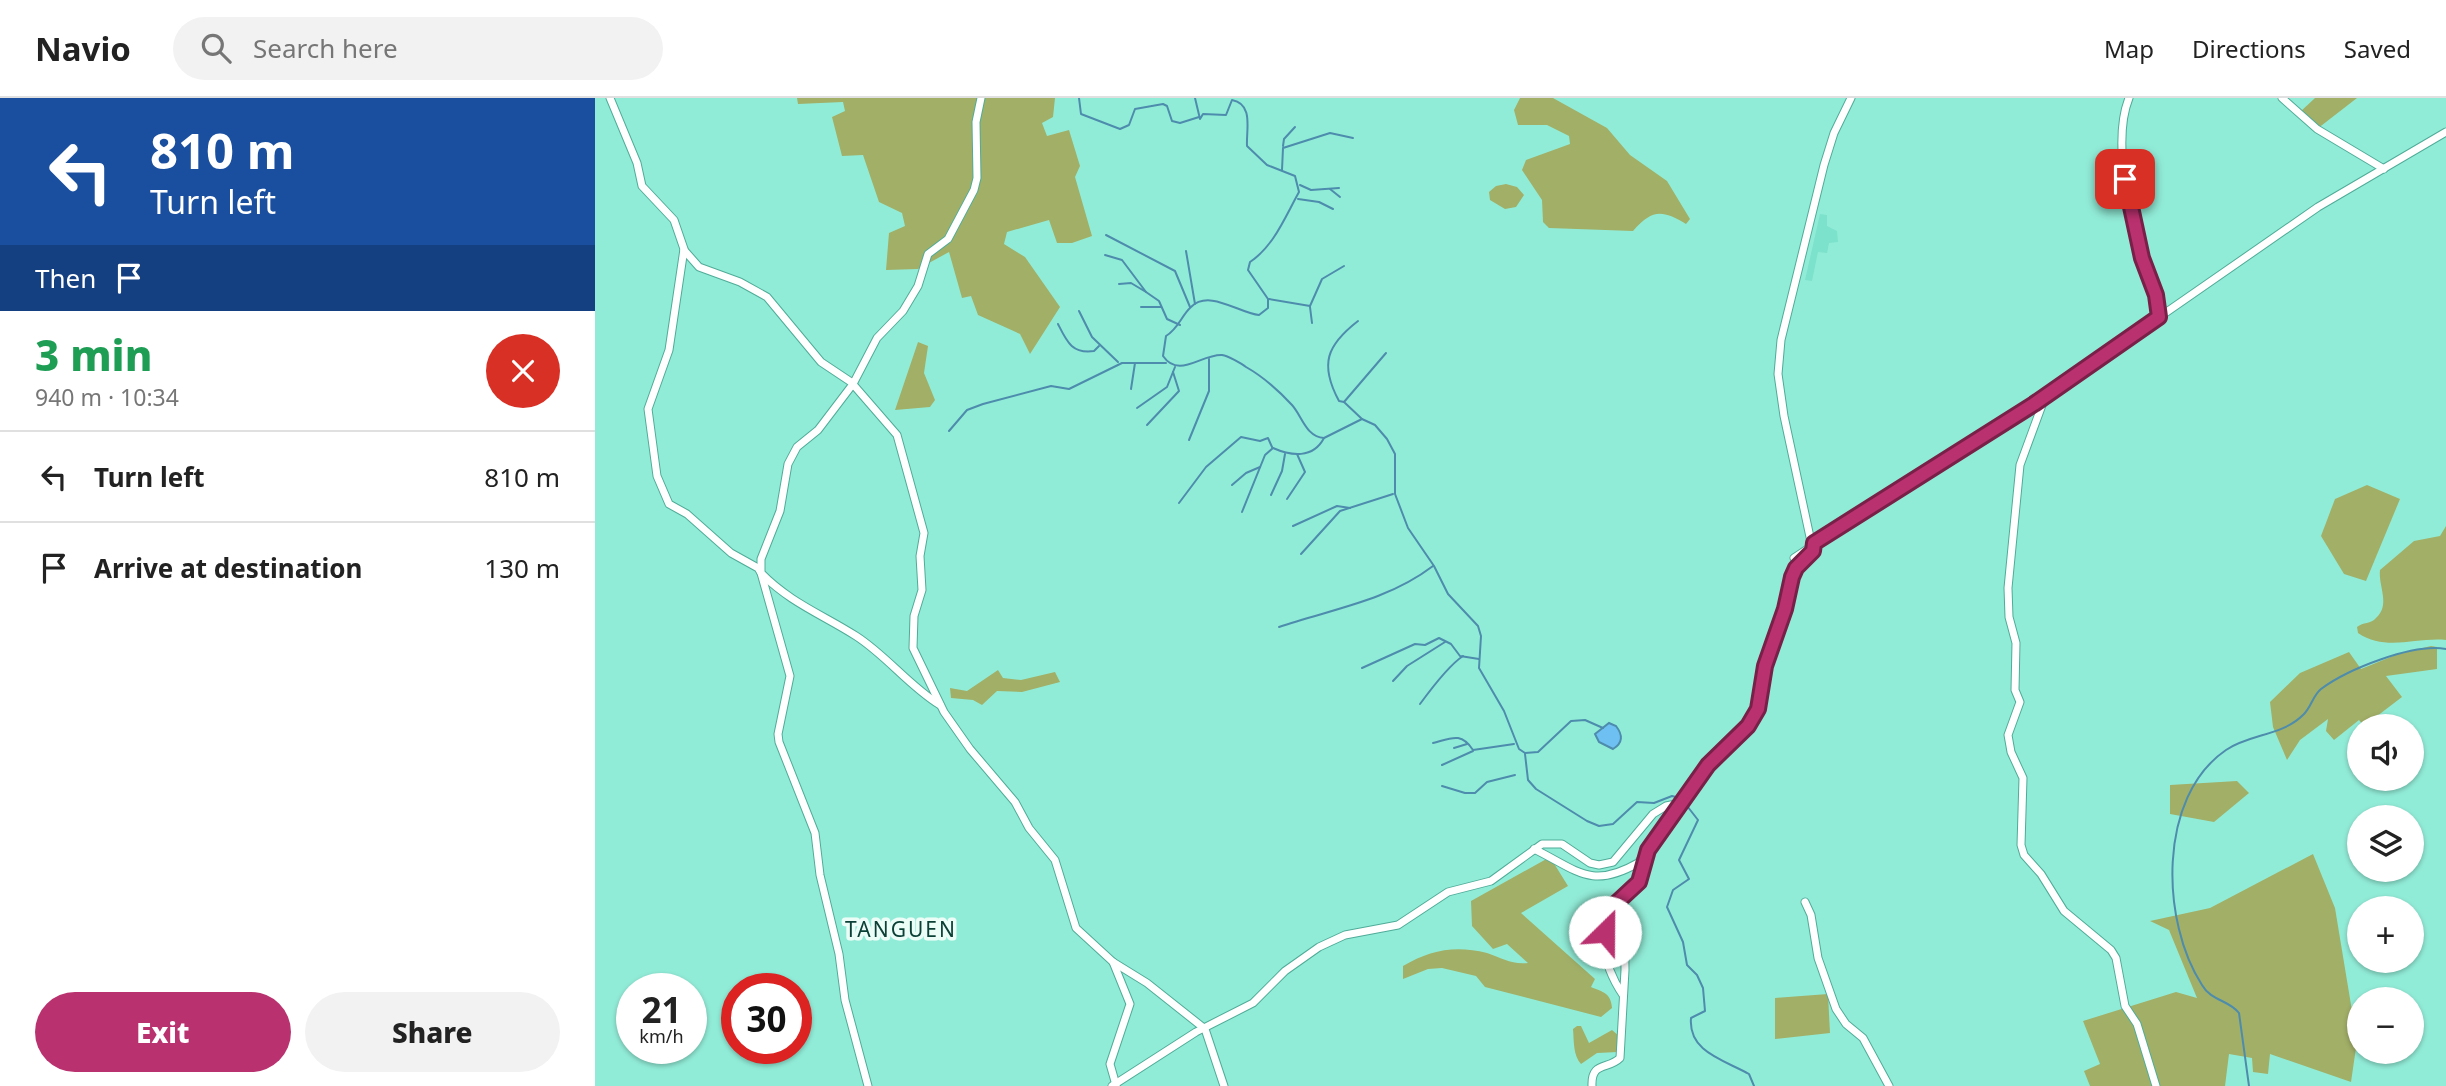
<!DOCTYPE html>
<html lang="en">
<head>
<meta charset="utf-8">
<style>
	:root { --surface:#fff; --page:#f2f2f2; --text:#222; --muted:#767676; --line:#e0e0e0; --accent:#ba316f }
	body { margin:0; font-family:"Noto Sans",sans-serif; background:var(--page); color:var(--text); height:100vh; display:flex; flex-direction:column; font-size:26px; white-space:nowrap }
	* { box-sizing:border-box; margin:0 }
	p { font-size:23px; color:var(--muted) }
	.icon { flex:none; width:38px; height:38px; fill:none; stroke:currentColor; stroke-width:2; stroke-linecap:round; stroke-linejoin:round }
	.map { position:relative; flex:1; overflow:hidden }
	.sheet { display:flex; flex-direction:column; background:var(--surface); width:595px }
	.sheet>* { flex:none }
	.top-card { background:#1a4fa0; color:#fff; overflow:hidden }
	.buttons { position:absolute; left:1752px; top:616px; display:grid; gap:14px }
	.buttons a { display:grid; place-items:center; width:77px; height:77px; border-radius:50%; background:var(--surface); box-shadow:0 2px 5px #0004; font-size:35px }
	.speed { position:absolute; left:21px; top:875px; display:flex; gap:14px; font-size:35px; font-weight:700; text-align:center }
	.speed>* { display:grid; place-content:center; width:91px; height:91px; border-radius:50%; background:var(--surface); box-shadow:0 2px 5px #0004; line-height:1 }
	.speed small { font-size:18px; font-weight:400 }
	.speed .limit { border:10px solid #d22; background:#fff; color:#111 }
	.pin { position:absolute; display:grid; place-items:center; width:60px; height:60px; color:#fff; margin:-30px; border-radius:14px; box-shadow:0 4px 10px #0006 }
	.me { position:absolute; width:77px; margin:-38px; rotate:23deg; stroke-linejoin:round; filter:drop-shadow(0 0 5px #0008) }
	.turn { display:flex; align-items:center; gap:24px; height:147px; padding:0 35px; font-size:32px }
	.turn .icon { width:91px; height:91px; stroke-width:2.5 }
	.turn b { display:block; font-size:49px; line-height:60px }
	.then { display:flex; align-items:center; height:66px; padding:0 35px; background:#0003; gap:14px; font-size:26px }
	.round { display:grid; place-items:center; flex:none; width:74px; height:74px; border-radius:37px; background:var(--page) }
	.summary { display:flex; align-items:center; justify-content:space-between; height:119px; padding:0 35px }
	h1 { font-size:42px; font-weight:800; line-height:52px; color:#1e9e55 }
	.primary-button { display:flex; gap:14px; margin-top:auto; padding:14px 35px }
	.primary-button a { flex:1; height:80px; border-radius:42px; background:var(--accent); color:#fff; font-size:28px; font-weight:800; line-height:80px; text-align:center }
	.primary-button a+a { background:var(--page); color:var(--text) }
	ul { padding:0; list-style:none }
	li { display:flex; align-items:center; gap:21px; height:91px; padding:0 35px; border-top:2px solid var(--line) }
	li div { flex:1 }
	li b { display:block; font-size:26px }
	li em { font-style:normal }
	header { display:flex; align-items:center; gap:42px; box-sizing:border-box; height:98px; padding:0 35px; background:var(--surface); border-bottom:2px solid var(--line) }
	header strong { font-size:33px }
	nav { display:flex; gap:38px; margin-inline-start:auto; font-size:24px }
	.search { width:490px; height:63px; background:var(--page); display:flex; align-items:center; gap:18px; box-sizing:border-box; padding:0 24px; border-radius:38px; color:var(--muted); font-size:26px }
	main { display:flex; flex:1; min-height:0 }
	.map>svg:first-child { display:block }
</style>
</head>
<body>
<header>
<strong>Navio</strong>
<div class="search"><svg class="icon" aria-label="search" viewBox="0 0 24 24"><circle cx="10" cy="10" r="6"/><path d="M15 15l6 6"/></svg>Search here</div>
<nav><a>Map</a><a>Directions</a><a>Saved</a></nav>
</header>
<main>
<section class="sheet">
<div class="top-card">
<div class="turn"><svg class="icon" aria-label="left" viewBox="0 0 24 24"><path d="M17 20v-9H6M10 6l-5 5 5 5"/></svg><div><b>810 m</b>Turn left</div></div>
<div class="then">Then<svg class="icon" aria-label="arrive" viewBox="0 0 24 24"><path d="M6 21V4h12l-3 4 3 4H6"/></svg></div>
</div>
<div class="summary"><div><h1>3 min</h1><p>940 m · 10:34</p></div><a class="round" style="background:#d93025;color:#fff"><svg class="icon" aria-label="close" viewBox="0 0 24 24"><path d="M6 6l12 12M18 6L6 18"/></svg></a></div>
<ul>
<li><svg class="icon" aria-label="left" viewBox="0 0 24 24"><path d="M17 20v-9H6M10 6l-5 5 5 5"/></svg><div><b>Turn left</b></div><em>810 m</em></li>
<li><svg class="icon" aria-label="arrive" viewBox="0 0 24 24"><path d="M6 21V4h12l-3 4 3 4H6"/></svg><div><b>Arrive at destination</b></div><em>130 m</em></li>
</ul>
<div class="primary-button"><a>Exit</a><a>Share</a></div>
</section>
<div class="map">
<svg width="1851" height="988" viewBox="0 0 1851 988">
	<rect width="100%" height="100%" fill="#91ecd7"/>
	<!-- built -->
	<polygon fill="#7ce2cb" points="1225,116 1232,117 1232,128 1242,133 1243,144 1234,145 1232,155 1223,154 1217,183 1210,182"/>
	<!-- green -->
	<g fill="#a2af67">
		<polygon points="202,0 460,0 458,19 447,25 452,38 474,32 485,68 480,79 497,138 477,145 462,145 454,122 412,134 409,146 430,159 465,209 435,256 425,236 383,217 376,198 367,200 354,154 323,171 291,172 294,135 310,128 307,115 284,104 268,57 247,58 237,19 250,13 248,4 203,6"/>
		<path d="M925,0h33l54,30 23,27 37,26 23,38 -4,5c-25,-15 -34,-14 -53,7l-84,-3 -6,-6 -1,-22 -20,-30 4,-10 44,-16 -1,-8 -22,-11h-29l-4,-15z"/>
		<polygon points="1720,0 1762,0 1722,31 1704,15"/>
		<polygon points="911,86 922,89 929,97 921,109 910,111 895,102 894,94 901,88"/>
		<polygon points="323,244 333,248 329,275 340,302 335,309 300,312"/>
		<polygon points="1772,387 1805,401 1771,483 1749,476 1726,438 1740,401"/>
		<path d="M1851,428v114c-30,-3 -60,12 -88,-7l-1,-6c6,-5 14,-3 19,-9 15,-13 2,-32 4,-48l34,-29 26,-5z"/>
		<polygon points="1836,548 1842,549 1842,571 1791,578 1807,599 1769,628 1764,622 1739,642 1731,633 1733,621 1705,642 1692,662 1678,629 1675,604 1705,575 1754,554 1766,571 1803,556"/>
		<polygon points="403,572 408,580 426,582 460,574 465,584 427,594 402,593 387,607 378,602 356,600 355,590 372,593"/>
		<polygon points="1642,683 1654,695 1619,724 1575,716 1575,687"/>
		<polygon points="1718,756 1740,810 1762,943 1756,984 1675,956 1673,976 1658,974 1657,960 1634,956 1630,988 1495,988 1489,973 1505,966 1488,923 1581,894 1602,900 1574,832 1555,823 1615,810"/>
		<path d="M955,759l18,29 -47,27 74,66 -4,8c12,5 20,6 21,21l-11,9 -116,-30 -9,-11 -34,-8 -14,1 -25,10v-13c27,-16 52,-21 84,-13 15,5 25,12 41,10l-21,-19 -14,5 -21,-23 -1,-25z"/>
		<polygon points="1233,896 1235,935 1180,941 1180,900"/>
		<path d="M982,928h4l8,17 23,-13 7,6 -1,16 -21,1 -16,11c-8,-9 -7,-23 -8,-35z"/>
	</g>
	<!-- water -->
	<path fill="#6ec0f2" stroke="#4d8cad" stroke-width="2" d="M1014,625l7,3c7,9 7,17 -3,23l-14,-7 -4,-8z"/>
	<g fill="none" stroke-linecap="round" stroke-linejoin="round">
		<!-- stream -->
		<g stroke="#4d8cad" stroke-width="2">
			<polyline points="484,0 486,16 525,31 534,27 540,11 568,6 572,8 577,23 585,25 604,19"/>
			<path d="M600,0l5,21 3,-5 23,1 6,-15c22,4 14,30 15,46l20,19 28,11 4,16c-14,25 -25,54 -49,70l-2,8 20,29v9l-9,7c-20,-2 -50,-26 -68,-8 -10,9 -12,21 -25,29l-3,20c16,23 38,-2 59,-1 6,1 19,8 24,12 16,9 33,24 46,38 10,11 14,32 32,33l38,-19 13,6 12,14 8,15v40l13,34 26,38 14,28 30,32 3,10 -2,32 25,43 15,38 6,4 13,-1 33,-31 14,-1 18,8"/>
			<polyline points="688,48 689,41 700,29"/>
			<polyline points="687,72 688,50 735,35 758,40"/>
			<polyline points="705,87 716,92 744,90"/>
			<polyline points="735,91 745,99"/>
			<polyline points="703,101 724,104 738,111"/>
			<polyline points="511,137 580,173 595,209"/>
			<polyline points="591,153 600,206"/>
			<polyline points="510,157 527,162 551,194 564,203 572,221 585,227"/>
			<polyline points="524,186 536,185 551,194"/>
			<polyline points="674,201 715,208 727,181 749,168"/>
			<polyline points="546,209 566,209"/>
			<polyline points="715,209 717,225"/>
			<polyline points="484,213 497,239 523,264"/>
			<path d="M463,226c9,18 14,30 36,27l5,-5"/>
			<polyline points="536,291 540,265"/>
			<path d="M749,304l-5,-1c-20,-37 -12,-56 19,-80"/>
			<polyline points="542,310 572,289 580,269"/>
			<polyline points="767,321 749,304 791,255"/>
			<polyline points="552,327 584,293 578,274"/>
			<polyline points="354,333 372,312 388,306 456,288 474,291 527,265 571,265"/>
			<polyline points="594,342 614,293 614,261"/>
			<polyline points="637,387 651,375 665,369"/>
			<polyline points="676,397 687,373 690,356"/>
			<polyline points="692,401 710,374 702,356"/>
			<polyline points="584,405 611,369 646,339 665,343 673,340 677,349"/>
			<path d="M647,414l23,-57 8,-7c18,8 40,11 51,-10"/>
			<polyline points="698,428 742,408 755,410"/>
			<polyline points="706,456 745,413 798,396"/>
			<path d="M684,529c53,-18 108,-26 154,-61"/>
			<polyline points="767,570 820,546 830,547 844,540 856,546 865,558 884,561"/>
			<polyline points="798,583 812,568 850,544"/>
			<path d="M825,606c11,-15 28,-38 43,-48"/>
			<path d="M838,645c19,-5 28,-11 40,7l41,-6"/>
			<polyline points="859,650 872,646"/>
			<polyline points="930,656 933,682 941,691 992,723 1004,728 1018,726 1042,704 1059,705 1077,698 1085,700"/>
			<polyline points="847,667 878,653"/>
			<polyline points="847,688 870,695 880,695 892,684 920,677"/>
			<path d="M1089,704l14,18 -19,40 10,19 -16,11 -6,17 16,35 4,23 10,10 6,13 2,23 -14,7c-3,34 33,42 58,56l5,12"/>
			<path d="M1654,988l-10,-73c-10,-13 -28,-12 -37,-28 -41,-63 -45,-188 24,-235 23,-16 56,-14 77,-35 8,-7 10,-20 18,-26 27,-20 92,-46 125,-40"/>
		</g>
		<defs>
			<g id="minor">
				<polyline points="15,0 42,65 47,88 79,122 89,151 74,252 53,311 62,378 74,406 92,416 136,455 163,470 166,475 195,578 183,636 184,644 220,735 225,777 244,856 250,902 273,988"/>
				<path d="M1534,0c-17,42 0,120 14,162 6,19 16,36 16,57"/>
				<polyline points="1687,0 1722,31 1789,71"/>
				<polyline points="89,152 104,169 145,184 172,199 226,264 256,284 302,337 329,435 325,458 327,492 319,518 318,550 349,614 375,651 420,704 434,730 460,762 481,830 518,864 552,885 610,931 629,988"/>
				<polyline points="1450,299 1425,367 1413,490 1414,519 1421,545 1420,592 1425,604 1413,637 1416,654 1428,680 1426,747 1429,757 1446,776 1469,813 1516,852 1521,860 1530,908 1542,926 1561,988"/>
				<polyline points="1199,460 1365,350 1439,306 1723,109 1851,34"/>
				<path d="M345,607c-31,-19 -53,-49 -84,-69 -33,-21 -67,-34 -95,-63v-14l19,-48 8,-47 9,-17 21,-17 35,-46 24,-46 26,-27 15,-25 10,-32 20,-15 26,-49 3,-12 -1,-56 5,-24"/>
				<path d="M939,751c43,21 57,41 104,14l70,-98 40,-39 10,-17 7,-43 15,-39 12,-50 4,-9 17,-17 -29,-135 -6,-42 3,-34 43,-175 10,-32 17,-35"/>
				<polyline points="1210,804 1216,817 1223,860 1241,911 1251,926 1268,940 1294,988"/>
				<polyline points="518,864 535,906 515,966 521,987"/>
				<path d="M1028,897c-19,-28 -33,-76 1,-99"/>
				<polyline points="517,988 601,934 658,905 690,873 724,849 750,837 803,827 853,794 896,783 947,746 967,746 995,765 1004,767 1018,764 1058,716 1071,708 1086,705"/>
				<path d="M997,988c-1,-25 16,-16 28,-28l5,-88 -1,-69 15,-19 9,-29"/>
			</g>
		</defs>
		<!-- minor casing -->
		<use href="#minor" stroke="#4fac98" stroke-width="9"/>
		<!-- minor -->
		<use href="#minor" stroke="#fff" stroke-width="7"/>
	</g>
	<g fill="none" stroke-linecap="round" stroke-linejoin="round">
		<defs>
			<polyline id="route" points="1010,834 1012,818 1016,810 1044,784 1053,752 1113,667 1153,628 1163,611 1170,568 1190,511 1197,479 1201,470 1218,453 1219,445 1439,306 1564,219 1561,197 1547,160 1530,81"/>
		</defs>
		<!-- route casing -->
		<use href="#route" stroke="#792048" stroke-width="18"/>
		<!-- route -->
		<use href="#route" stroke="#ba316f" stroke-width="12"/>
	</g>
	<g text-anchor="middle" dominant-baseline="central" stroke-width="7" stroke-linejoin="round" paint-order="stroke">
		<!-- quarter labels -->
		<g font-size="21" letter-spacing="2" fill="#0b4036" stroke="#ecfdf8">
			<text x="306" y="831">TANGUEN</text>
		</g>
	</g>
</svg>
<div class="buttons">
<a><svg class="icon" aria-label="sound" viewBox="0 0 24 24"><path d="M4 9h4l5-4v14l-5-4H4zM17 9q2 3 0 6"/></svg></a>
<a><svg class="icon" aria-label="layers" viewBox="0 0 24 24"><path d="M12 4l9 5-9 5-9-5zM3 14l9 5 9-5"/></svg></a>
<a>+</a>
<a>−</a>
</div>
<div class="speed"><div>21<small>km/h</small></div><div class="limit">30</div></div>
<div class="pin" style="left:1530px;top:81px;background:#d93025"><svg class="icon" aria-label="arrive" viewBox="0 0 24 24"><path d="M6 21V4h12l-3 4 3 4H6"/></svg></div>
<svg class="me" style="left:1010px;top:834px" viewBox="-20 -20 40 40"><circle r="19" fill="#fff"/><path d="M0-13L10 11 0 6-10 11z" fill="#ba316f"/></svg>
</div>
</main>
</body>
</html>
